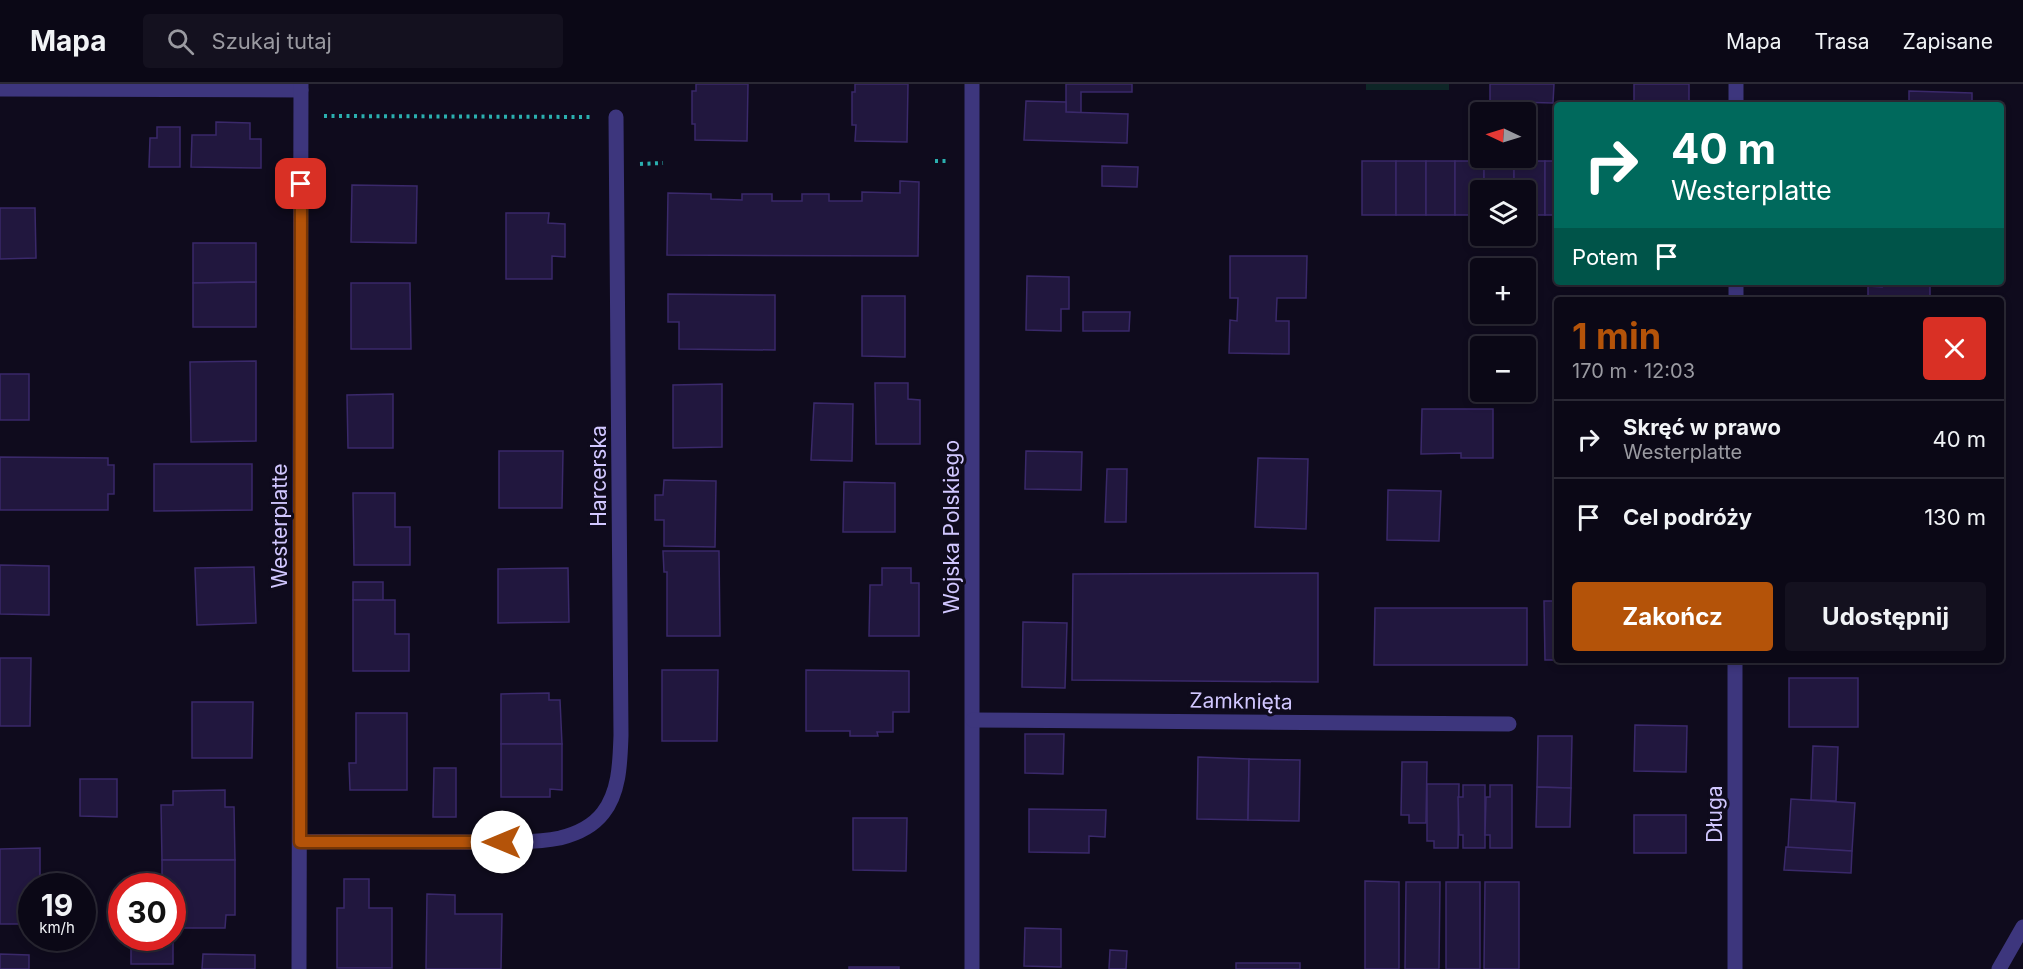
<!DOCTYPE html>
<html lang="pl">
<head>
<meta charset="utf-8">
<style>
	:root { --surface:#0b0816; --page:#14111f; --text:#f1f3f6; --muted:#9a9aa1; --line:#2b2935; --accent:#b45309 }
	body { margin:0; font-family:Inter,sans-serif; background:var(--page); color:var(--text); height:100vh; display:flex; flex-direction:column; font-size:22px; white-space:nowrap }
	* { box-sizing:border-box; margin:0 }
	p { font-size:20px; color:var(--muted) }
	.icon { flex:none; width:33px; height:33px; fill:none; stroke:currentColor; stroke-width:2; stroke-linecap:round; stroke-linejoin:round }
	.map { position:relative; flex:1; overflow:hidden }
	.side { position:absolute; left:1554px; top:213px; width:450px; height:366px; display:flex; flex-direction:column; background:var(--surface); border-radius:6px; box-shadow:0 3px 9px #0003,0 0 0 2px var(--line) }
	.side>* { flex:none }
	.hud { position:absolute; left:1554px; top:18px; width:450px; height:183px; border-radius:6px; box-shadow:0 3px 9px #0003,0 0 0 2px var(--line); background:#00695c; color:#fff; overflow:hidden }
	.needle { width:39px; rotate:274deg }
	.tools { position:absolute; left:1470px; top:18px; display:grid; gap:12px }
	.tools a { display:grid; place-items:center; width:66px; height:66px; border-radius:6px; background:var(--surface); box-shadow:0 3px 9px #0003,0 0 0 2px var(--line); font-size:30px }
	.speed { position:absolute; left:18px; top:789px; display:flex; gap:12px; font-size:30px; font-weight:700; text-align:center }
	.speed>* { display:grid; place-content:center; width:78px; height:78px; border-radius:50%; background:var(--surface); box-shadow:0 3px 9px #0003,0 0 0 2px var(--line); line-height:1 }
	.speed small { font-size:15px; font-weight:400 }
	.speed .limit { border:9px solid #d22; background:#fff; color:#111 }
	.pin { position:absolute; display:grid; place-items:center; width:51px; height:51px; color:#fff; margin:-26px; border-radius:12px; box-shadow:0 3px 9px #0006 }
	.me { position:absolute; width:66px; margin:-33px; rotate:270deg; stroke-linejoin:round; filter:drop-shadow(0 0 4px #0008) }
	.turn { display:flex; align-items:center; gap:21px; height:126px; padding:0 18px; font-size:27px }
	.turn .icon { width:78px; height:78px; stroke-width:2.5 }
	.turn b { display:block; font-size:42px; line-height:51px }
	.then { display:flex; align-items:center; height:57px; padding:0 18px; background:#0003; gap:12px; font-size:22px }
	.round { display:grid; place-items:center; flex:none; width:63px; height:63px; border-radius:6px; background:var(--page) }
	.summary { display:flex; align-items:center; justify-content:space-between; height:102px; padding:0 18px }
	h1 { font-size:36px; font-weight:700; line-height:45px; color:var(--accent) }
	.primary-button { display:flex; gap:12px; margin-top:auto; padding:12px 18px }
	.primary-button a { flex:1; height:69px; border-radius:6px; background:var(--accent); color:#fff; font-size:24px; font-weight:700; line-height:69px; text-align:center }
	.primary-button a+a { background:var(--page); color:var(--text) }
	ul { padding:0; list-style:none }
	li { display:flex; align-items:center; gap:18px; height:78px; padding:0 18px; border-top:2px solid var(--line) }
	li div { flex:1 }
	li b { display:block; font-size:22px }
	li em { font-style:normal }
	header { display:flex; align-items:center; gap:36px; box-sizing:border-box; height:84px; padding:0 30px; background:var(--surface); border-bottom:2px solid var(--line) }
	header strong { font-size:28px }
	nav { display:flex; gap:33px; margin-inline-start:auto; font-size:21px }
	.search { width:420px; height:54px; background:var(--page); display:flex; align-items:center; gap:15px; box-sizing:border-box; padding:0 21px; border-radius:6px; color:var(--muted); font-size:22px }
	.map>svg:first-child { display:block }
</style>
</head>
<body>
<header>
<strong>Mapa</strong>
<div class="search"><svg class="icon" aria-label="search" viewBox="0 0 24 24"><circle cx="10" cy="10" r="6"/><path d="M15 15l6 6"/></svg>Szukaj tutaj</div>
<nav><a>Mapa</a><a>Trasa</a><a>Zapisane</a></nav>
</header>
<div class="map">
<svg width="2023" height="885" viewBox="0 0 2023 885">
	<rect width="100%" height="100%" fill="#0f0b1d"/>
	<!-- green -->
	<rect fill="#0e2627" x="1366" y="0" width="83" height="6"/>
	<!-- building -->
	<g fill="#21173e" stroke="#3a296a" stroke-width="1.5">
		<polygon points="696,0 748,0 747,57 695,56 695,40 692,40 692,7 696,7"/>
		<polygon points="855,0 908,0 907,58 855,57 856,41 852,41 852,8 855,8"/>
		<polygon points="1066,0 1132,0 1132,8 1081,8 1081,29 1066,28"/>
		<polygon points="1490,0 1554,0 1553,19 1517,18 1517,28 1496,28 1496,17 1490,17"/>
		<rect x="1634" y="0" width="55" height="21"/>
		<polygon points="1909,7 1972,9 1972,21 1909,21"/>
		<polygon points="1026,17 1066,18 1066,28 1128,30 1127,59 1024,56"/>
		<polygon points="216,38 250,39 250,55 261,55 261,84 191,83 192,51 216,51"/>
		<polygon points="157,43 180,43 180,83 149,83 150,54 157,54"/>
		<rect x="1362" y="77" width="34" height="54"/>
		<rect x="1396" y="77" width="30" height="54"/>
		<rect x="1426" y="77" width="29" height="54"/>
		<polygon points="1455,77 1484,77 1484,106 1480,106 1480,131 1455,131"/>
		<rect x="1484" y="77" width="30" height="29"/>
		<polygon points="1514,77 1545,77 1545,131 1526,131 1526,106 1514,106"/>
		<rect x="1545" y="77" width="12" height="54"/>
		<polygon points="1102,82 1138,83 1137,103 1102,102"/>
		<polygon points="900,97 919,98 918,172 667,171 668,109 711,110 711,115 742,116 742,110 772,110 772,117 802,117 802,110 829,110 829,117 862,117 862,108 900,109"/>
		<polygon points="352,101 417,102 416,159 351,158"/>
		<polygon points="0,124 35,124 36,174 0,175"/>
		<polygon points="506,129 549,129 548,139 565,140 565,173 552,172 552,195 506,195"/>
		<polygon points="193,159 256,159 256,198 193,199"/>
		<polygon points="1230,172 1307,172 1306,214 1277,214 1276,237 1289,237 1289,270 1229,269 1230,236 1237,237 1238,214 1230,214"/>
		<polygon points="1027,192 1069,193 1069,225 1061,225 1061,247 1026,246"/>
		<polygon points="256,198 256,243 193,243 193,199"/>
		<polygon points="1881,198 1930,198 1930,216 1868,216 1868,202 1882,203"/>
		<polygon points="351,199 410,199 411,265 351,265"/>
		<polygon points="668,210 775,211 775,266 679,265 679,238 668,238"/>
		<polygon points="862,212 905,212 905,273 862,272"/>
		<polygon points="1083,228 1130,228 1129,247 1083,247"/>
		<polygon points="256,277 256,357 191,358 190,278"/>
		<rect x="0" y="290" width="29" height="46"/>
		<polygon points="875,299 908,299 908,315 920,316 920,360 876,360"/>
		<polygon points="722,300 722,363 673,364 673,301"/>
		<polygon points="393,310 393,364 348,364 347,311"/>
		<polygon points="814,319 853,320 852,377 811,376"/>
		<polygon points="1422,325 1493,325 1493,374 1461,374 1461,369 1421,370"/>
		<polygon points="499,367 563,367 562,424 499,424"/>
		<polygon points="1026,367 1082,368 1081,406 1025,405"/>
		<polygon points="0,373 108,374 108,381 114,381 114,410 108,410 108,426 0,426"/>
		<polygon points="1258,374 1308,375 1306,445 1255,443"/>
		<polygon points="154,380 252,380 252,426 154,427"/>
		<polygon points="1107,385 1127,385 1126,438 1105,438"/>
		<polygon points="664,396 716,397 715,463 664,462 664,436 655,436 655,411 663,411"/>
		<polygon points="844,398 895,399 895,448 843,448"/>
		<polygon points="1388,406 1441,407 1439,457 1387,456"/>
		<polygon points="353,409 395,409 395,443 410,443 410,481 354,481"/>
		<rect x="1555" y="409" width="2" height="45"/>
		<polygon points="663,467 719,467 720,552 667,552 667,488 664,488"/>
		<polygon points="0,481 49,482 49,531 0,530"/>
		<polygon points="254,483 256,539 197,541 195,484"/>
		<polygon points="568,484 569,538 498,539 498,485"/>
		<polygon points="882,484 911,484 911,499 919,499 919,552 869,552 870,501 882,501"/>
		<polygon points="1318,489 1318,598 1072,596 1073,490"/>
		<polygon points="353,498 383,498 383,517 353,516"/>
		<polygon points="353,516 395,516 395,550 409,550 409,587 353,587"/>
		<polygon points="1544,517 1557,517 1557,576 1563,576 1545,576"/>
		<polygon points="1375,524 1527,524 1527,581 1374,581"/>
		<polygon points="1023,538 1067,539 1065,604 1022,603"/>
		<polygon points="0,574 31,574 30,642 0,642"/>
		<polygon points="662,586 718,586 717,657 662,657"/>
		<polygon points="806,586 909,587 909,628 893,628 893,648 877,648 878,652 850,652 850,647 806,647"/>
		<rect x="1789" y="594" width="69" height="49"/>
		<polygon points="549,609 549,616 560,616 562,660 501,660 501,610"/>
		<polygon points="192,618 253,618 252,674 192,674"/>
		<polygon points="356,629 407,629 407,706 350,706 349,679 356,679"/>
		<polygon points="1635,641 1687,642 1686,688 1634,687"/>
		<polygon points="1025,650 1064,650 1063,690 1025,689"/>
		<polygon points="1538,652 1572,652 1571,704 1537,703"/>
		<polygon points="501,660 562,660 562,706 550,705 550,713 501,713"/>
		<polygon points="1813,662 1838,663 1836,717 1811,716"/>
		<polygon points="1198,673 1249,675 1248,736 1197,735"/>
		<polygon points="1249,675 1300,676 1299,737 1248,736"/>
		<polygon points="1402,678 1427,678 1426,739 1409,739 1409,731 1401,731"/>
		<polygon points="434,684 456,684 456,733 433,733"/>
		<polygon points="80,695 117,695 117,733 80,732"/>
		<polygon points="1427,700 1459,700 1458,764 1434,764 1434,757 1427,757"/>
		<polygon points="1463,701 1485,701 1485,764 1463,764 1463,751 1459,751 1458,713 1463,713"/>
		<polygon points="1490,701 1512,701 1512,764 1490,764 1490,751 1485,751 1486,713 1490,713"/>
		<polygon points="1537,703 1571,704 1570,743 1536,743"/>
		<polygon points="225,706 225,723 234,723 235,776 162,776 161,721 173,721 173,707"/>
		<polygon points="1791,715 1855,719 1852,767 1788,764"/>
		<polygon points="1029,725 1106,726 1105,753 1089,752 1089,769 1029,768"/>
		<rect x="1634" y="731" width="52" height="38"/>
		<polygon points="853,734 907,734 906,787 853,786"/>
		<polygon points="1786,763 1852,767 1851,789 1784,786"/>
		<polygon points="40,764 40,802 32,802 32,840 0,840 0,765"/>
		<polygon points="162,776 235,776 235,831 226,831 225,844 173,844 172,802 162,802"/>
		<polygon points="344,795 369,795 369,824 392,824 392,884 337,884 337,824 344,824"/>
		<polygon points="1365,797 1399,798 1399,885 1365,885"/>
		<polygon points="1406,798 1440,798 1439,885 1405,885"/>
		<rect x="1446" y="798" width="34" height="87"/>
		<polygon points="1485,798 1519,798 1519,885 1484,885"/>
		<polygon points="427,810 455,811 455,830 502,830 501,885 426,885"/>
		<polygon points="1025,844 1061,845 1061,883 1024,882"/>
		<polygon points="131,857 173,858 173,880 131,880"/>
		<polygon points="1110,866 1127,867 1126,885 1109,885"/>
		<polygon points="0,870 29,871 29,885 0,885"/>
		<polygon points="203,870 255,871 255,885 202,885"/>
		<rect x="1236" y="879" width="64" height="6"/>
		<rect x="849" y="883" width="50" height="2"/>
	</g>
	<g fill="none" stroke-linecap="round" stroke-linejoin="round">
		<!-- path -->
		<g stroke="#2bafaf" stroke-width="4" stroke-dasharray="3 4.5" stroke-linecap="butt">
			<polyline points="324,32 592,33"/>
			<polyline points="935,77 949,77"/>
			<polyline points="640,80 663,79"/>
		</g>
		<!-- minor -->
		<g stroke="#3d367d" stroke-width="15">
			<polyline points="972,0 972,885"/>
			<polyline points="0,5 301,6"/>
			<polyline points="1736,21 1736,0"/>
			<polyline points="1736,216 1736,198"/>
			<polyline points="973,636 1509,640"/>
			<path d="M300,758c54,-1 107,0 160,0 33,0 68,2 100,-4 16,-4 33,-12 43,-25 17,-22 17,-52 18,-78l-5,-618"/>
			<polyline points="299,885 301,0"/>
			<polyline points="1735,885 1735,576"/>
			<polyline points="1999,885 2023,843"/>
		</g>
	</g>
	<g fill="none" stroke-linecap="round" stroke-linejoin="round">
		<defs>
			<polyline id="route" points="301,100 300,758 502,758"/>
		</defs>
		<!-- route casing -->
		<use href="#route" stroke="#753606" stroke-width="15"/>
		<!-- route -->
		<use href="#route" stroke="#b45309" stroke-width="10"/>
	</g>
	<g text-anchor="middle" dominant-baseline="central" stroke-width="6" stroke-linejoin="round" paint-order="stroke">
		<!-- street labels -->
		<g font-size="21" fill="#d1c7ff" stroke="#0f0b1d">
			<text transform="translate(598 392) rotate(-90)">Harcerska</text>
			<text transform="translate(279 442) rotate(-90)">Westerplatte</text>
			<text transform="translate(951 443) rotate(-90)">Wojska Polskiego</text>
			<text transform="translate(1241 617) rotate(1)">Zamknięta</text>
			<text transform="translate(1714 730) rotate(-90)">Długa</text>
		</g>
	</g>
</svg>
<div class="tools">
<a><svg class="needle" viewBox="-14 -14 28 28"><path d="M0-13l5 13h-10z" fill="#e53935"/><path d="M0 13l5-13h-10z" fill="#9a9aa1"/></svg></a>
<a><svg class="icon" aria-label="layers" viewBox="0 0 24 24"><path d="M12 4l9 5-9 5-9-5zM3 14l9 5 9-5"/></svg></a>
<a>+</a>
<a>−</a>
</div>
<div class="speed"><div>19<small>km/h</small></div><div class="limit">30</div></div>
<div class="pin" style="left:301px;top:100px;background:#d93025"><svg class="icon" aria-label="arrive" viewBox="0 0 24 24"><path d="M6 21V4h12l-3 4 3 4H6"/></svg></div>
<svg class="me" style="left:502px;top:758px" viewBox="-20 -20 40 40"><circle r="19" fill="#fff"/><path d="M0-13L10 11 0 6-10 11z" fill="#b45309"/></svg>
<div class="hud">
<div class="turn"><svg class="icon" aria-label="right" viewBox="0 0 24 24"><path d="M7 20v-9h11M14 6l5 5-5 5"/></svg><div><b>40 m</b>Westerplatte</div></div>
<div class="then">Potem<svg class="icon" aria-label="arrive" viewBox="0 0 24 24"><path d="M6 21V4h12l-3 4 3 4H6"/></svg></div>
</div>
<section class="side">
<div class="summary"><div><h1>1 min</h1><p>170 m · 12:03</p></div><a class="round" style="background:#d93025;color:#fff"><svg class="icon" aria-label="close" viewBox="0 0 24 24"><path d="M6 6l12 12M18 6L6 18"/></svg></a></div>
<ul>
<li><svg class="icon" aria-label="right" viewBox="0 0 24 24"><path d="M7 20v-9h11M14 6l5 5-5 5"/></svg><div><b>Skręć w prawo</b><p>Westerplatte</p></div><em>40 m</em></li>
<li><svg class="icon" aria-label="arrive" viewBox="0 0 24 24"><path d="M6 21V4h12l-3 4 3 4H6"/></svg><div><b>Cel podróży</b></div><em>130 m</em></li>
</ul>
<div class="primary-button"><a>Zakończ</a><a>Udostępnij</a></div>
</section>
</div>
</body>
</html>
